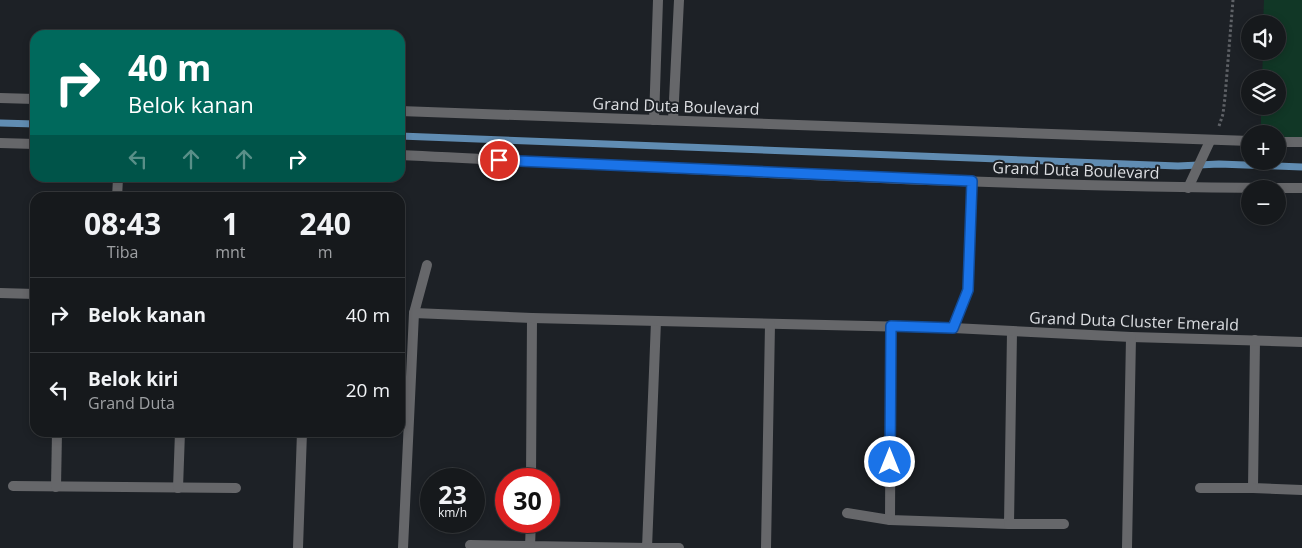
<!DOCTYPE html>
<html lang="id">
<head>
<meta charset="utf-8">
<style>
	:root { --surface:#16191c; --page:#1f2225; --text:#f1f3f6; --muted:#9ea0a3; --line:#35383b }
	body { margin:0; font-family:"Open Sans",sans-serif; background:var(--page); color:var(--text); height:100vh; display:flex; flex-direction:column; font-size:19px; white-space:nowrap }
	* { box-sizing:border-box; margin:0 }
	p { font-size:16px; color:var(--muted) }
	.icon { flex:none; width:28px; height:28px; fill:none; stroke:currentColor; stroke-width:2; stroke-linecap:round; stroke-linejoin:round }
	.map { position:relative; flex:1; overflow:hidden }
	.sheet { position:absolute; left:30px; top:192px; width:375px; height:245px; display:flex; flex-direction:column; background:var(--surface); border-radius:15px; box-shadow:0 2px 8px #0003,0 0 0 1px var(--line) }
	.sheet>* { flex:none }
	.hud { position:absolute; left:30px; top:30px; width:375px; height:152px; border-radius:15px; box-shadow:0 2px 8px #0003,0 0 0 1px var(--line); background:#00695c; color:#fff; overflow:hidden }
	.fabs { position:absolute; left:1241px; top:15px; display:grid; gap:10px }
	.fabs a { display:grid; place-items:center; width:45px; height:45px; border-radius:50%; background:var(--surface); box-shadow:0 2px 8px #0003,0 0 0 1px var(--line); font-size:25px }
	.speed { position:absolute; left:420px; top:468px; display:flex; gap:10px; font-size:25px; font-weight:700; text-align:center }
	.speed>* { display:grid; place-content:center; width:65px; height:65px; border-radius:50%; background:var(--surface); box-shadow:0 2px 8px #0003,0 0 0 1px var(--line); line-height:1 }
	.speed small { font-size:12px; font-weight:400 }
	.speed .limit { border:8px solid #d22; background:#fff; color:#111 }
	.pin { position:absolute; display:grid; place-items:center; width:42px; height:42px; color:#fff; margin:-21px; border:2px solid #fff; border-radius:50%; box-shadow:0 1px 5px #0007 }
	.me { position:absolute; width:55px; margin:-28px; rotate:0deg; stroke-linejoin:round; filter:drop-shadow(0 0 4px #0008) }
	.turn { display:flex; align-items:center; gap:18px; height:105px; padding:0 15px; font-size:22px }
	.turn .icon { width:65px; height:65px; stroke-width:2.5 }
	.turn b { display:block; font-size:35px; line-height:42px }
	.lanes { display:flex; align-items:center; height:48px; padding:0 15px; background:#0003; justify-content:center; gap:25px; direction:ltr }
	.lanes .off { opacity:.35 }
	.eta { display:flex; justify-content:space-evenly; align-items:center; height:85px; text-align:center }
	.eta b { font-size:30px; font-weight:700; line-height:35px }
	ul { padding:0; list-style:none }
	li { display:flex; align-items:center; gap:15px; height:75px; padding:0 15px; border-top:1px solid var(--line) }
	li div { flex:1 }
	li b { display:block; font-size:19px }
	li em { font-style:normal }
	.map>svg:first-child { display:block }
</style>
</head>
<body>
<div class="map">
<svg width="1302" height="548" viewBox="0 0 1302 548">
	<rect width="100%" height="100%" fill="#1d2126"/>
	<!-- green -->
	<polygon fill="#113726" points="1264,0 1302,0 1302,141 1278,140 1278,134 1261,134 1261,106 1278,106 1278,79 1262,79 1263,51 1278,51 1278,24 1263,24"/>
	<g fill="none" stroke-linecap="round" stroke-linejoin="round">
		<!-- stream -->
		<g stroke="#608cb2" stroke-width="7">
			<polyline points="0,123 35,124"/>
			<polyline points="400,136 1178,166 1219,164 1302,167"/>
		</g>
		<!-- path -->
		<polyline stroke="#5f6267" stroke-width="3" stroke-dasharray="2.5 2.5" stroke-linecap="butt" points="1219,126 1223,114 1225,97 1233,0"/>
		<!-- minor -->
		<g stroke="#66676a" stroke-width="10">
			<polyline points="654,120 658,0"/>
			<polyline points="673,120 679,0"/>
			<polyline points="1188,188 1210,141"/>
			<polyline points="117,198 118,178"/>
			<polyline points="0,293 35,294"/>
			<polyline points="414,313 427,265"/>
			<polyline points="891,326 890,520 1009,524 1012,332"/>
			<polyline points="953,328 968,290 972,181"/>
			<polyline points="1255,340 1253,488 1302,490"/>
			<polyline points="531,479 532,318"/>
			<polyline points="13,486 236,488"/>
			<polyline points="56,487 57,432"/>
			<polyline points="178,488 180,432"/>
			<polyline points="1200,488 1253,488"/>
			<polyline points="847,513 890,520"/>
			<polyline points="531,521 530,546 647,548 656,321"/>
			<polyline points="1009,524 1064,524"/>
			<polyline points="470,545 530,546"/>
			<polyline points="298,548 302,432"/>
			<polyline points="403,548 414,313 532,318 953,328 1131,337 1302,342"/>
			<polyline points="647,548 679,548"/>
			<polyline points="766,548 770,324"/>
			<polyline points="1127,548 1131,337"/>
		</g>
		<!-- tertiary -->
		<g stroke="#66676a" stroke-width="10">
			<polyline points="0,98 35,99"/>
			<polyline points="400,111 1250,141"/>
			<polyline points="1278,142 1302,142"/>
			<polyline points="0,143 35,144"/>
			<path d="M400,155c300,14 601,33 902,33"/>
		</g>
	</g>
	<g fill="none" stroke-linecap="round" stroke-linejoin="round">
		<defs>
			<polyline id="route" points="499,160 972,181 968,290 953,328 891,326 890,462"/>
		</defs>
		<!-- route casing -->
		<use href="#route" stroke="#114b97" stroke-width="12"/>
		<!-- route -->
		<use href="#route" stroke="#1a73e8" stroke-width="9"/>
	</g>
	<g text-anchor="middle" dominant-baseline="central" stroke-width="4" stroke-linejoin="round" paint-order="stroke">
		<!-- street labels -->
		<g font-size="16" fill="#dcdee2" stroke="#1d2126">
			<text transform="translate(676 106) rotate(2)">Grand Duta Boulevard</text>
			<text transform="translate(1076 170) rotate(2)">Grand Duta Boulevard</text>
			<text transform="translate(1134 321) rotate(2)">Grand Duta Cluster Emerald</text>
		</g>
	</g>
</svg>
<div class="fabs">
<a><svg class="icon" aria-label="sound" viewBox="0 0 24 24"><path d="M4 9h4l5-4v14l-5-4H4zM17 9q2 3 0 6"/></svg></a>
<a><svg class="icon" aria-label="layers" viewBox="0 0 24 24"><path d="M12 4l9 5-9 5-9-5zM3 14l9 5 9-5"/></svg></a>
<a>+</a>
<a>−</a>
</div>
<div class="speed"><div>23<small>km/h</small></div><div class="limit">30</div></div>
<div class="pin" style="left:499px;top:160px;background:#d93025"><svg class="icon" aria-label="arrive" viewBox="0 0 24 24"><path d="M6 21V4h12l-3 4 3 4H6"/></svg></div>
<svg class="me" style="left:890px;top:462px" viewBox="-20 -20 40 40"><circle r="17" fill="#1a73e8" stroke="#fff" stroke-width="3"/><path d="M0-11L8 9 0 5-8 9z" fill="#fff"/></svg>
<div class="hud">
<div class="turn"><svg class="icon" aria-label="right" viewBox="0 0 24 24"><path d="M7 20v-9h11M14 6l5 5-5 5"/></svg><div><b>40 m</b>Belok kanan</div></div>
<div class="lanes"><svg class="icon off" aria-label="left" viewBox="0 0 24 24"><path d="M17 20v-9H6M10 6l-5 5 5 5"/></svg><svg class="icon off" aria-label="ahead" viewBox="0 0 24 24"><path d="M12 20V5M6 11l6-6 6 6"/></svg><svg class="icon off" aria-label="ahead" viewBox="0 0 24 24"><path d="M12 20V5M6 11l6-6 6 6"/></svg><svg class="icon" aria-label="right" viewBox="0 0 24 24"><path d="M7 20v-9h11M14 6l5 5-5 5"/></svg></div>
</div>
<section class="sheet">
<div class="eta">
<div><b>08:43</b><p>Tiba</p></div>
<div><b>1</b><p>mnt</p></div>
<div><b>240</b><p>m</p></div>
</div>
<ul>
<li><svg class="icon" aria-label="right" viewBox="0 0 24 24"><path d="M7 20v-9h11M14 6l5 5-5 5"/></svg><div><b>Belok kanan</b></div><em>40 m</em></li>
<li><svg class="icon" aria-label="left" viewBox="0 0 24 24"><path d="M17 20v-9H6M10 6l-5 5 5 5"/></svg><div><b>Belok kiri</b><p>Grand Duta</p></div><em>20 m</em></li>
</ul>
</section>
</div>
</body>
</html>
